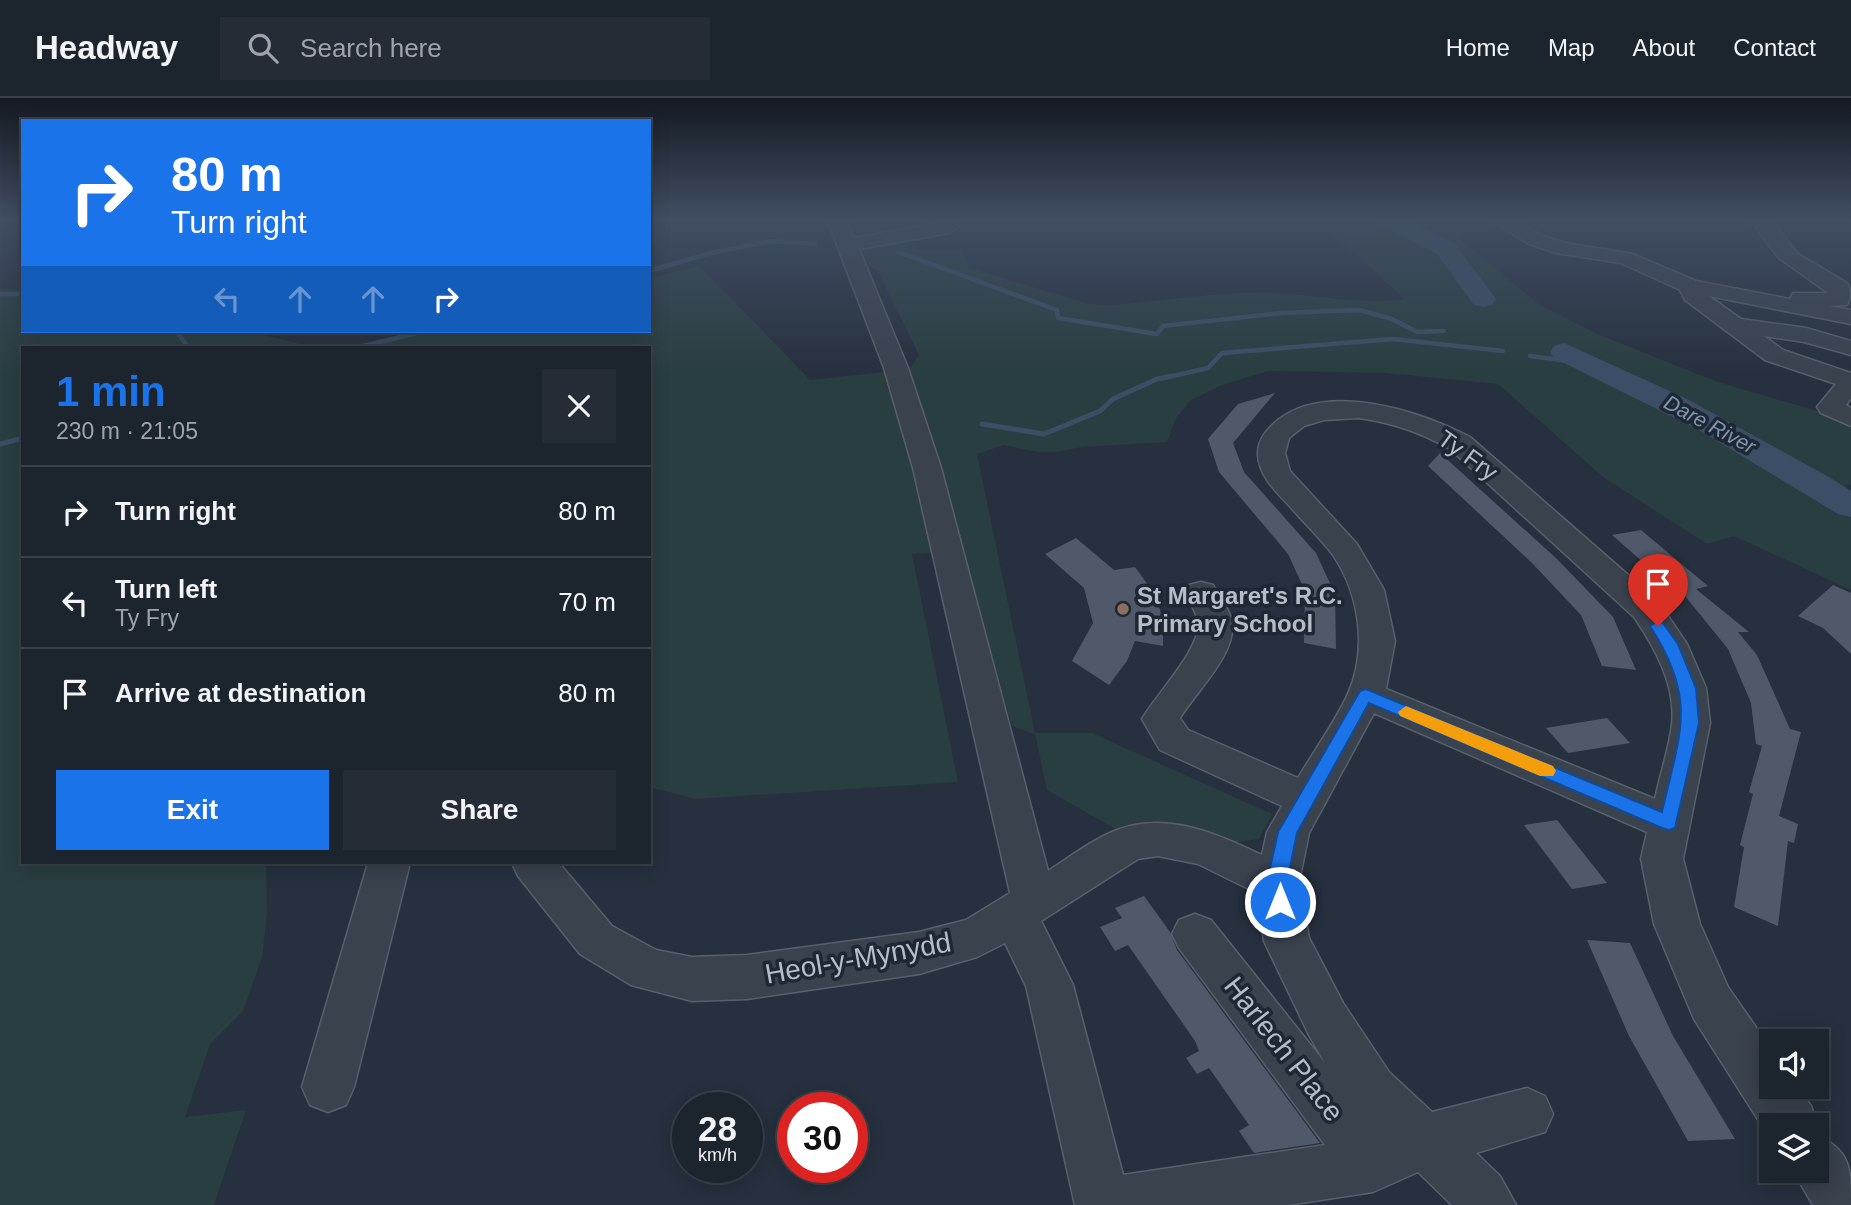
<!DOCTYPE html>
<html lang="en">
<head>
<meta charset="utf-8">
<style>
	:root { --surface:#1c242e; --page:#252c36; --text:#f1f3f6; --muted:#a0a4aa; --line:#3a414a; --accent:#1a73e8 }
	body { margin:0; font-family:Arial,sans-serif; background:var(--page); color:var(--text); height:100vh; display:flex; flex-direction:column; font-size:26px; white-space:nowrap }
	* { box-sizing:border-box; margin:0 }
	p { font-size:23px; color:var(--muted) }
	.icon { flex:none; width:38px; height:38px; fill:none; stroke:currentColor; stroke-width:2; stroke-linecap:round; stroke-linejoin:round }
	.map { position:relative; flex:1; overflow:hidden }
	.side { position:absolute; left:21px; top:248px; width:630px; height:518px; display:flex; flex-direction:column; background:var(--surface); border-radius:0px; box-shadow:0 4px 18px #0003,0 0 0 2px var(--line) }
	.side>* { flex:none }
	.hud { position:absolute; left:21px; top:21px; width:630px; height:214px; border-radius:0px; box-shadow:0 4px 18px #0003,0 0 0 2px var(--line); background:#1a73e8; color:#fff; overflow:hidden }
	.tools { position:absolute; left:1759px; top:931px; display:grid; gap:14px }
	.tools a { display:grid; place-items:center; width:70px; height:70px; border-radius:0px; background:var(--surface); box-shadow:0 4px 18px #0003,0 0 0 2px var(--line); font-size:35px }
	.speed { position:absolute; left:672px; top:994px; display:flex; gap:14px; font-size:35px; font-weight:700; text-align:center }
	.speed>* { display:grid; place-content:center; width:91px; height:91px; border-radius:50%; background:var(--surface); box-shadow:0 4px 18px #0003,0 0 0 2px var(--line); line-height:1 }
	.speed small { font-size:18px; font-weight:400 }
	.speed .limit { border:10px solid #d22; background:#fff; color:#111 }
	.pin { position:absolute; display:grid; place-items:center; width:60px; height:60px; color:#fff; margin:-72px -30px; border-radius:50% 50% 50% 0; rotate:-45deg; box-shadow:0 0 7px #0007 }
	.pin .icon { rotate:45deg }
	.me { position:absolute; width:77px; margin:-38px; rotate:0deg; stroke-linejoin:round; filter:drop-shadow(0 0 5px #0008) }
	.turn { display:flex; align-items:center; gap:24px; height:147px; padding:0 35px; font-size:32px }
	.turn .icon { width:91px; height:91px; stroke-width:2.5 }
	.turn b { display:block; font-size:49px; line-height:60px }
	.lanes { display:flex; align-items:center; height:66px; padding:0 35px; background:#0003; justify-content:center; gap:35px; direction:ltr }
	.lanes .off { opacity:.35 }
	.round { display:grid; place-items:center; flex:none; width:74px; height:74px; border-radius:0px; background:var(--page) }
	.headline { display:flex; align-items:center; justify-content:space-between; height:119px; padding:0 35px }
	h1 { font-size:42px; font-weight:700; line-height:52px; color:var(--accent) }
	.action { display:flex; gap:14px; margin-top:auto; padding:14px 35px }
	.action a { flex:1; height:80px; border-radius:0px; background:var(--accent); color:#fff; font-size:28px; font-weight:700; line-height:80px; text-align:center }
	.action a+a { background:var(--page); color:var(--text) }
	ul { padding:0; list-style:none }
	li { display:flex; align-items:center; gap:21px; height:91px; padding:0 35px; border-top:2px solid var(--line) }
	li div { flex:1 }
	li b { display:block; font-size:26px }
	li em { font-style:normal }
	header { display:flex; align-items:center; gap:42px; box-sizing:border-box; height:98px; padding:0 35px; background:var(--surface); border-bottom:2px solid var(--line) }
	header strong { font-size:33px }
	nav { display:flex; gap:38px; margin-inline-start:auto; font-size:24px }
	.search { width:490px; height:63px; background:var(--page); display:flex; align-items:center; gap:18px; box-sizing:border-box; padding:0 24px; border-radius:0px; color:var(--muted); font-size:26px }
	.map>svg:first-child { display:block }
</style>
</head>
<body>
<header>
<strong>Headway</strong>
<div class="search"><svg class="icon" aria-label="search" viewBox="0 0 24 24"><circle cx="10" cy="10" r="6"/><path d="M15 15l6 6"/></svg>Search here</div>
<nav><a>Home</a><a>Map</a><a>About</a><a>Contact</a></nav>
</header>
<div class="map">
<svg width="1851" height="1107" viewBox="0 0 1851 1107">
	<rect width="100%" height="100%" fill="#26303e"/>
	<!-- green -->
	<g fill="#293e40">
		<polygon points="876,121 936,121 940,122 937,129 882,137"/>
		<path d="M1309,121h106l32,9 90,75 60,31 121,48 133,39v63l-6,3 6,4v99l-117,-54 -27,8 -104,-67 -105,-93 -112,-11 -118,-2 -46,14 -31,15 -15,18 -9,24 -85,5 -25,5h-19l-34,-7 -27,9 58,279h57l180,81 -13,25 -28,4 -112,-12 -72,-41 -12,-56 -23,-8 -51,-176 -49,4 46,228 -262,17 -47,-12v-439h-292l73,-17h219v-53l51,-12 110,114 100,-11 9,-14 -41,-84 -15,-8 -6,-17 31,-6 21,9 52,1 9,18 119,36 24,1c50,-4 102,-13 152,-12 46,0 94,13 140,6l-70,-63z"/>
		<polygon points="0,190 23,193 23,233 248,233 315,250 23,250 23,765 266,765 267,816 262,860 243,913 210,946 185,1019 246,1012 214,1107 0,1107"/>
	</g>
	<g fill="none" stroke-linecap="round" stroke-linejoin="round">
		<!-- stream-far1 -->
		<g stroke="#3c4e66" stroke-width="4.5">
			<polyline points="898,154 1057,212 1058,220 1157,236 1163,228 1282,215 1359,212 1392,221 1417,234 1444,233"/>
			<polyline points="649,173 707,156 771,143 815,146"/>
			<polyline points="0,196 23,196"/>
			<polyline points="176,233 189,250"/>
			<polyline points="355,250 425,233"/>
			<polyline points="1530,258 1592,266"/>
			<polyline points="1164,280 1208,270 1222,255 1393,241 1503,253"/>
		</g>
		<!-- stream -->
		<g stroke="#3c4e66" stroke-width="5">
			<polyline points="982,326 1044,336 1100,313 1113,301 1157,281 1172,278"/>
			<polyline points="0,346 23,340"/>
		</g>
		<!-- river -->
		<g fill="#3c4e66" fill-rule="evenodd">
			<polygon points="1376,121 1404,121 1455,146 1496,201 1492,207 1483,209 1474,207 1437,156 1379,126"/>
			<polygon points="1564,245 1685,300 1829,379 1851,393 1851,419 1838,416 1699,332 1554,260 1550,254 1554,248"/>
		</g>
	</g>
	<!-- building -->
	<g fill="#4f5969">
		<polygon points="1275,295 1233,345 1244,374 1316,455 1335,496 1336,551 1304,545 1305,493 1288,456 1219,374 1208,341 1238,306"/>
		<polygon points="1440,355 1557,461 1613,519 1636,572 1602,568 1581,517 1532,465 1428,368"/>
		<polygon points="1641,432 1708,488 1696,491 1749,534 1738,534 1757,557 1790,631 1801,634 1779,718 1798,726 1794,745 1788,743 1778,828 1734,809 1744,749 1740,747 1753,696 1749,694 1762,648 1756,646 1751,605 1728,551 1681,493 1677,494 1612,437"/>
		<polygon points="1076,440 1114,472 1135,469 1154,495 1163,521 1163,548 1135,543 1127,563 1109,587 1072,563 1093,525 1084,490 1045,456"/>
		<polygon points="1833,487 1851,495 1851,556 1823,530 1798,518"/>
		<polygon points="1607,620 1630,645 1568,655 1546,630"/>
		<polygon points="1557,722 1607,785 1572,791 1524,727"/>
		<polygon points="1144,798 1170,834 1177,852 1320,1045 1254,1055 1239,1033 1249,1027 1209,970 1197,976 1186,960 1199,953 1195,943 1128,847 1115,853 1100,829 1122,820 1115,810"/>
		<polygon points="1587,842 1630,845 1673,938 1735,1041 1688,1043 1629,938"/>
	</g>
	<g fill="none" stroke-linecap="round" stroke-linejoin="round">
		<defs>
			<g id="minor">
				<path d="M827,121h19l8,19 95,-17 10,6 -10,6 -90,16 49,119 33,100 107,403c22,-14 45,-32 69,-41 50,-19 100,4 145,25l5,-23 15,-26 -122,-56 -18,-31c14,-24 60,-72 56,-97 -2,-11 -9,-21 -13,-30l4,-7 12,-3 12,3c7,11 17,25 19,39 4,30 -37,69 -52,94l8,12 110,48c16,-27 35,-53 49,-82 21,-45 13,-101 -14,-141 -11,-15 -26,-29 -39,-44 -14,-16 -35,-33 -36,-56 -1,-15 9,-26 20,-35 50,-39 142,-9 192,17l188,164 29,43 19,44 4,35 -27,136 17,65 28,63 43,62v38h26l14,19 7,19 -2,4v-4h-45v15l-77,-121 -40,-95 -13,-65 6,-27 -273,-119 -65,120 -10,49 10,56 34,65 46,69 43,40 95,-24 18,8 8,18 -8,18 -69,21 24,23 16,29h-64l-34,-33 -45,20 -85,13h-213l-49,-219 -21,-43 -28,14 -58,17 -172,25 -55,2 -61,-16 -51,-31 -62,-78 -6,-13h47l53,63 44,24 36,7 55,-2 172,-23 47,-12 44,-27 -97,-425 -29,-100zM1359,320c34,5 61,14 91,31l184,168c21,31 42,68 38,107 -3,25 -12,51 -17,75l-269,-110 9,-48 -11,-51 -27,-46 -67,-73 -5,-18 4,-15 15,-12 20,-6zM1158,758l40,8 59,29 7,48 45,94 16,28 -114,-143 -16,-6 -16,6 -7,14 7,14 146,197 -202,30 -50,-190 -32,-64 97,-62z"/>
				<path d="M1489,121h23l31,17 23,7 67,11 63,27 94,18 3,-6h35l-49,-35 -30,-39h21l28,35 49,29c4,7 4,15 0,22l-18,1 22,4v14l-142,-28 32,23 65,9 45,13v14l-47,-13 -40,-6 19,14 68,23v25l-5,7 5,3v18l-30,-13 -4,-6 19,-23 -71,-24 -80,-60 -5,-10 -59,-27 -65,-10 -27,-9z"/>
				<polygon points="368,765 410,765 354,989 346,1007 328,1014 310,1007 302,989"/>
				<path d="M1816,1037c35,15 35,34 35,70h-38l-20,-34h23z"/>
			</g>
		</defs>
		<!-- minor casing -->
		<use href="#minor" stroke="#57606c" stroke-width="3"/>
		<!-- minor -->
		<use href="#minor" fill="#3a424e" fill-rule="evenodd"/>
	</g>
	<!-- sky -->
	<linearGradient id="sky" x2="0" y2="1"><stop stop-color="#151a22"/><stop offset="0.44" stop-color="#414e63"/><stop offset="1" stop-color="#414e63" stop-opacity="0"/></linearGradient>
	<rect width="1851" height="276" fill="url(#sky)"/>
	<!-- route -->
	<path fill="#1a73e8" stroke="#114b97" stroke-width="2" d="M1658,523l5,2 15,21 18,44 3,35 -24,105 -6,2 -7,-2 -293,-125 -72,130 -10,49 4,20 -3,6 -8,2 -7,-2 -6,-26 11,-50 82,-141 6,-2 296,123c18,-80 36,-112 -12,-186z"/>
	<!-- slow -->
	<polygon fill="#f59e0b" points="1406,608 1553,668 1556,673 1553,678 1540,678 1400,618 1398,614"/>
	<!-- markers -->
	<circle fill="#8d6e63" stroke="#1e2733" stroke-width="2.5" cx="1123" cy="511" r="7"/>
	<g text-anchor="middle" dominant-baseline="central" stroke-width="7" stroke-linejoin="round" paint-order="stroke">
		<!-- far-water labels -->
		<g font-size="21" font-style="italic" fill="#7e94af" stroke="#1e2733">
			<text transform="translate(1710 326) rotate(28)">Dare River</text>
		</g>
		<!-- street labels -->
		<g font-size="24" fill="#b6bdc9" stroke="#1e2733">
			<text transform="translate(1468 357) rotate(36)">Ty Fry</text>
		</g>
		<!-- poi labels -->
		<g font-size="24" font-weight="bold" fill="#b6bdc9" stroke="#1e2733" text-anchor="start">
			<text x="1137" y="497">St Margaret's R.C.<tspan x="1137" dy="28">Primary School</tspan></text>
		</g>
		<!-- near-street labels -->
		<g font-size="28" fill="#b6bdc9" stroke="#1e2733">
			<text transform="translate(858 860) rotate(-10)">Heol-y-Mynydd</text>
			<text transform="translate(1284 951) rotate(52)">Harlech Place</text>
		</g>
	</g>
</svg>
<div class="tools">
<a><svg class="icon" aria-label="sound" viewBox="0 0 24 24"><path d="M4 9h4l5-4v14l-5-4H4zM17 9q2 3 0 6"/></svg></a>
<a><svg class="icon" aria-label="layers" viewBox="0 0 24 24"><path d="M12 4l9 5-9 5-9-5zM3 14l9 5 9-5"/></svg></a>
</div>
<div class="speed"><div>28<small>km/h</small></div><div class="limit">30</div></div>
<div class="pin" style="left:1658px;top:528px;background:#d93025"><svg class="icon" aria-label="arrive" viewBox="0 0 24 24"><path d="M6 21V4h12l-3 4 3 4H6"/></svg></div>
<svg class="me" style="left:1280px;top:804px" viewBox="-20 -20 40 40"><circle r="17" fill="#1a73e8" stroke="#fff" stroke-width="3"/><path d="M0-11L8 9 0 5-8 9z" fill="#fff"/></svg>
<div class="hud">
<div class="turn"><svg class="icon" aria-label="right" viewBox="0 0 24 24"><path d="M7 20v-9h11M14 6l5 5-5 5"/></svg><div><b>80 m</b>Turn right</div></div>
<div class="lanes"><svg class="icon off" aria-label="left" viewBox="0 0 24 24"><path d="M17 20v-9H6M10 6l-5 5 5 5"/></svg><svg class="icon off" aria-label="ahead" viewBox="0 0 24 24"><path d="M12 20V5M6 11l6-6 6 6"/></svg><svg class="icon off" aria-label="ahead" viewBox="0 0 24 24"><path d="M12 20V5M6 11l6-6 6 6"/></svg><svg class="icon" aria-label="right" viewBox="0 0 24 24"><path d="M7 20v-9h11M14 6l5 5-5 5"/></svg></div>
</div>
<section class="side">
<div class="headline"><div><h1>1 min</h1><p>230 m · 21:05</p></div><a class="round"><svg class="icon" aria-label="close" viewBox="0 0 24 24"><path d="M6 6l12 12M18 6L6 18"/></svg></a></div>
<ul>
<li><svg class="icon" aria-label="right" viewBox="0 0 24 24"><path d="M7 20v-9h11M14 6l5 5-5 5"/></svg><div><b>Turn right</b></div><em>80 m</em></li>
<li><svg class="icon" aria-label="left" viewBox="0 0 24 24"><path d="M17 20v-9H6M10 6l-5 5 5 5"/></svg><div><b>Turn left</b><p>Ty Fry</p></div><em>70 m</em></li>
<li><svg class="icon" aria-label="arrive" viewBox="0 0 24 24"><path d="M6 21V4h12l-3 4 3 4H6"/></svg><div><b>Arrive at destination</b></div><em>80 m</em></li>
</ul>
<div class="action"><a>Exit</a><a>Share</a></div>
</section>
</div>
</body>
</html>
